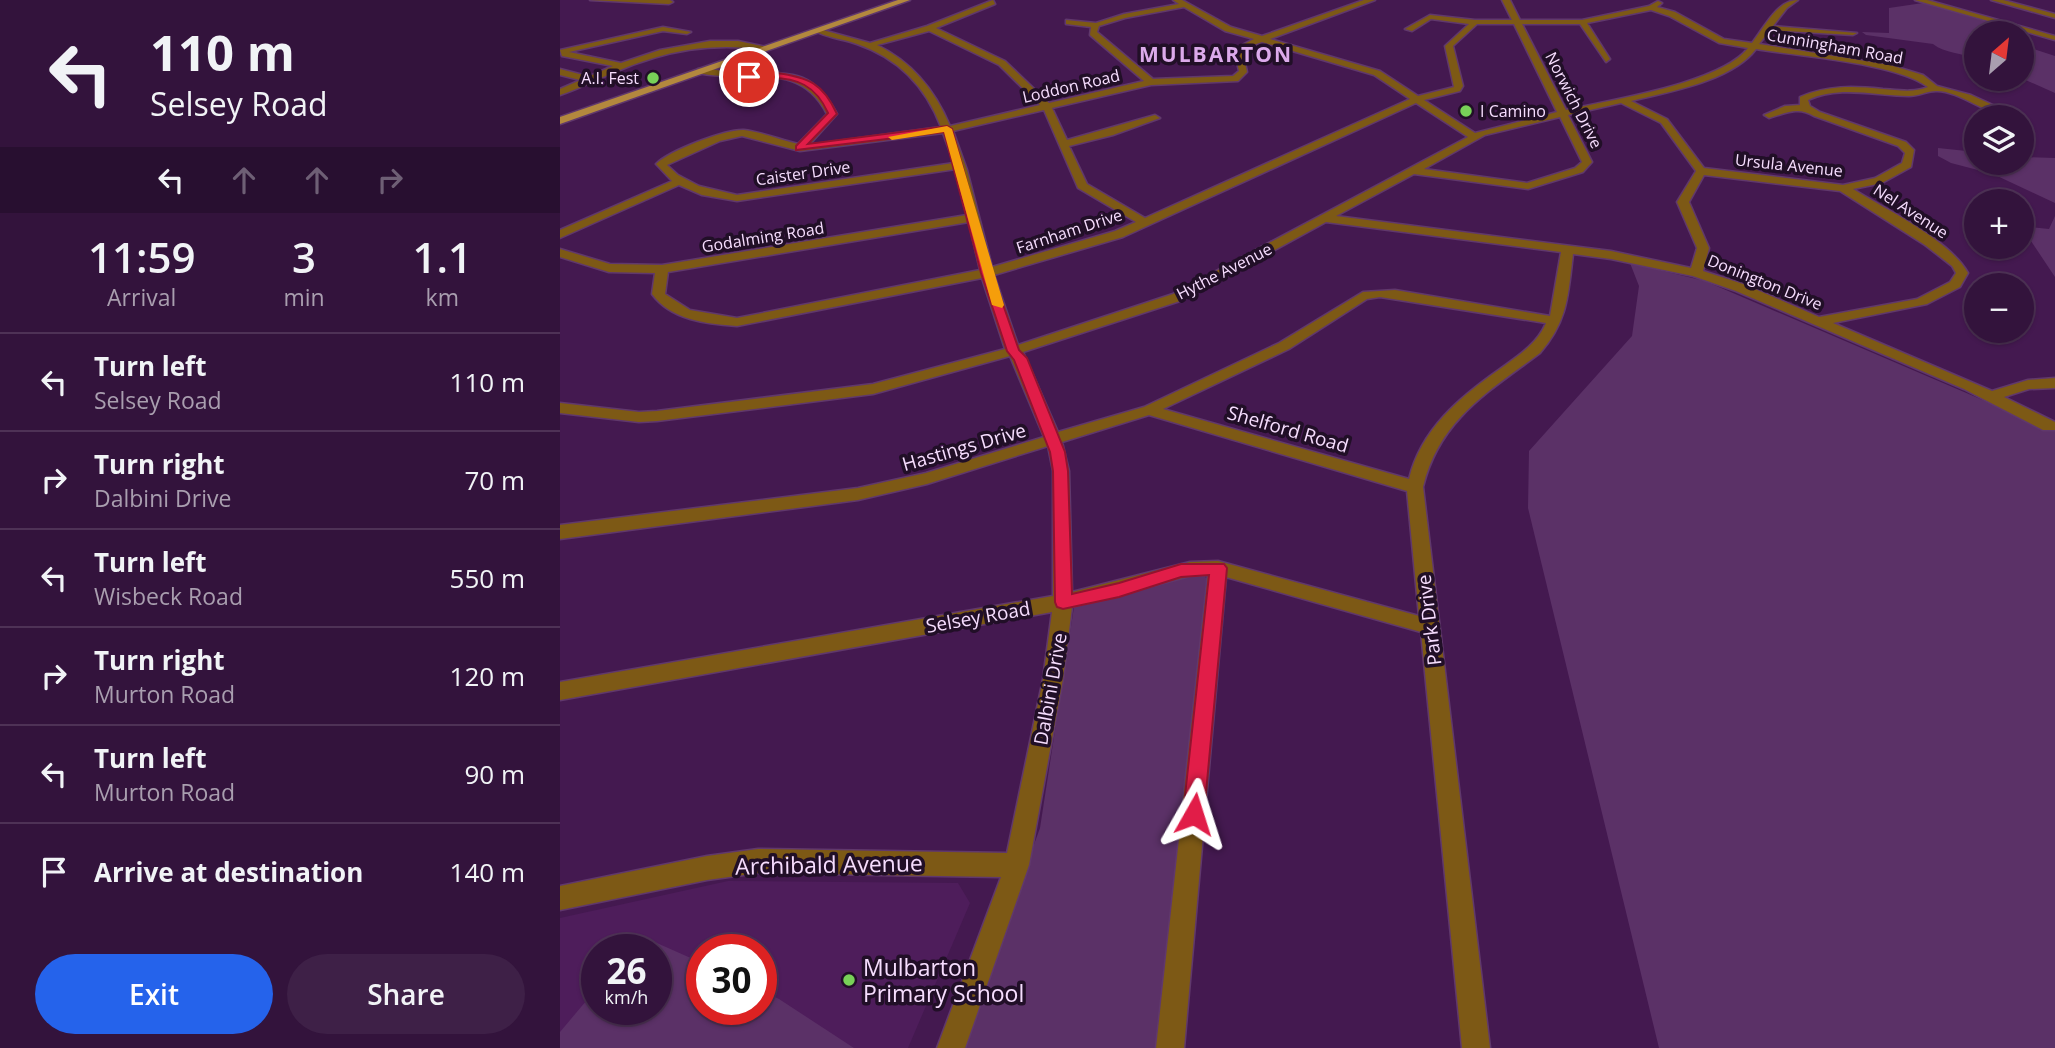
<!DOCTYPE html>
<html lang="en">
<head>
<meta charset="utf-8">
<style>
	:root { --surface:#33133c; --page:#3e2047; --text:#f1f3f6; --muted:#a99eaf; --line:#4e3256; --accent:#2563eb }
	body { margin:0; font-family:"Open Sans",sans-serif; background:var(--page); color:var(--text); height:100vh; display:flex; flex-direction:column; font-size:26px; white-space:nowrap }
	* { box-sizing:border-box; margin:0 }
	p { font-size:23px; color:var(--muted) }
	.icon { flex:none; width:38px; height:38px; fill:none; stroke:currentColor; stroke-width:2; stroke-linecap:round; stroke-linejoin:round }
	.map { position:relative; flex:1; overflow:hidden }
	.side { display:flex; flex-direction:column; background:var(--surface); width:560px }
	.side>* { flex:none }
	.guide { background:#33133c; color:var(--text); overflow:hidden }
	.needle { width:46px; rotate:28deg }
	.tools { position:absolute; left:1404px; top:21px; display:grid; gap:14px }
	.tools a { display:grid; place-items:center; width:70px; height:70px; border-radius:50%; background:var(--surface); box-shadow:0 2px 5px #0004,0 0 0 2px var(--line); font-size:35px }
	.speed { position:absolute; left:21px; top:934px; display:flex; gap:14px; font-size:35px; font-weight:700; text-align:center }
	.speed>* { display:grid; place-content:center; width:91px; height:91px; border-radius:50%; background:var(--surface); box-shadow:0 2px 5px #0004,0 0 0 2px var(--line); line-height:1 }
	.speed small { font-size:18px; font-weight:400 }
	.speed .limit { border:10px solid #d22; background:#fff; color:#111 }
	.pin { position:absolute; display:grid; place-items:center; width:60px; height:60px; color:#fff; margin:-30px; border:4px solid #fff; border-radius:50%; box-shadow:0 2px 7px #0007 }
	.me { position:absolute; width:77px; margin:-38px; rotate:6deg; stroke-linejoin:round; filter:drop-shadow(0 0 5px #0008) }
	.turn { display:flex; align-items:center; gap:24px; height:147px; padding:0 35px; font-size:32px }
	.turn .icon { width:91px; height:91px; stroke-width:2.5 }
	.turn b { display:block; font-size:49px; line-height:60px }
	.lanes { display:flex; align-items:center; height:66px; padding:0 35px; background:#0003; justify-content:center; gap:35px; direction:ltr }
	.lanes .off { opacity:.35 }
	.eta { display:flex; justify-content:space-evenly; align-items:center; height:119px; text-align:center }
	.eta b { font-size:42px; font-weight:600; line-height:49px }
	.cta { display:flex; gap:14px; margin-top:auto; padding:14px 35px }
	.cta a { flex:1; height:80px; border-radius:42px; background:var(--accent); color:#fff; font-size:28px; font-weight:600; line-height:80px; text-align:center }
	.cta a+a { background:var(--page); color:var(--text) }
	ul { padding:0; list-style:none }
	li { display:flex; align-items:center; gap:21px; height:98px; padding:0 35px; border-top:2px solid var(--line) }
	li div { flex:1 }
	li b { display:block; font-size:26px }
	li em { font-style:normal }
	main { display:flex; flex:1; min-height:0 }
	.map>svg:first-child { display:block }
</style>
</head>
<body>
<main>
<section class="side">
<div class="guide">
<div class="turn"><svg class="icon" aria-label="left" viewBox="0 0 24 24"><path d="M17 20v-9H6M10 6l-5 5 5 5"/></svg><div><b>110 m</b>Selsey Road</div></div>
<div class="lanes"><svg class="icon" aria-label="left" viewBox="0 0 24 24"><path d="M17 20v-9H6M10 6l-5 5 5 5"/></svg><svg class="icon off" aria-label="ahead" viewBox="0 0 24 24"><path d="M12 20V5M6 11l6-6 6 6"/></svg><svg class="icon off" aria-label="ahead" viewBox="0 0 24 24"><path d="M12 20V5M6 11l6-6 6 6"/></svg><svg class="icon off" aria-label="right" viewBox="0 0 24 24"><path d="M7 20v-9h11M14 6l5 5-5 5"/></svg></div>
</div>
<div class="eta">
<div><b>11:59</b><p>Arrival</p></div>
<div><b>3</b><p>min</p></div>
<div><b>1.1</b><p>km</p></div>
</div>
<ul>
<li><svg class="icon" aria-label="left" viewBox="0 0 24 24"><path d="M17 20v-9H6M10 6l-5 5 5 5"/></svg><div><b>Turn left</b><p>Selsey Road</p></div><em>110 m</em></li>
<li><svg class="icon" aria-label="right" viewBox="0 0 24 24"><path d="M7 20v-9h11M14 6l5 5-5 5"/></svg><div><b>Turn right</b><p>Dalbini Drive</p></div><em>70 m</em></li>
<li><svg class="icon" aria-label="left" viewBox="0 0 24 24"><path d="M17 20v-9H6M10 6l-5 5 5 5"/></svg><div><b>Turn left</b><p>Wisbeck Road</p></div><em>550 m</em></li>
<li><svg class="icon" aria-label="right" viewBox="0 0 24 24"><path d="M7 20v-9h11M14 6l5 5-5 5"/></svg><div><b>Turn right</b><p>Murton Road</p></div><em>120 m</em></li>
<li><svg class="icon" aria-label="left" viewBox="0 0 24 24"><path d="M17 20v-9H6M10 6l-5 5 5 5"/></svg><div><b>Turn left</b><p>Murton Road</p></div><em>90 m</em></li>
<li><svg class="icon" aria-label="arrive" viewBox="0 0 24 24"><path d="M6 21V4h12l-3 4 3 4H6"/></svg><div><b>Arrive at destination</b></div><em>140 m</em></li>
</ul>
<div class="cta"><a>Exit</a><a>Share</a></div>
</section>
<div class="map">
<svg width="1495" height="1048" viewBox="0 0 1495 1048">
	<rect width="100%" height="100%" fill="#441950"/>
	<!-- built -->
	<path fill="#4e1d5b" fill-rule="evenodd" d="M168,881l230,2 12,20 -62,145h-348v-130zM37,950h59v60h-59zM142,950h59v60h-59z"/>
	<!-- green -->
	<g fill="#5b3167">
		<path d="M1363,3l83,24 -7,6h-23v27c-14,-8 -31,-6 -43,-16l-67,-9 -4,-3 27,1v-25z"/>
		<polygon points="1461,45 1495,56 1495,93 1461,78"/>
		<polygon points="1378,148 1416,152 1416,163 1461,163 1461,157 1495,158 1495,203 1433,174 1391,163 1378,156"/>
		<polygon points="1495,216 1495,277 1461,226 1489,229"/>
		<polygon points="1070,263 1145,281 1495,431 1495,1048 1099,1048 968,508 969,451 1072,336 1079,286"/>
		<polygon points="606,575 644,575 649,582 601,1048 400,1048 480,828 514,607"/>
		<polygon points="81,936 142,963 142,1010 201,1010 201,990 219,999 294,1048 0,1048 0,1032 37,988 37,1010 96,1010 96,950 68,950"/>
	</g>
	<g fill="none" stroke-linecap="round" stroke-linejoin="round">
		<defs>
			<g id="minor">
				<polygon points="30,0 110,0 113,2 109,4"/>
				<path d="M433,0l2,4 -59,24 69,33 44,42 95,-22 -54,-46 1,-8 -25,-3v-4l30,3 28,-9 55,-10 -6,-4h9l49,27 31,9 102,-36h11l-105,39 110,32 38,25 36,-9 -9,-41 24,-22 -38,-5 -19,12 -7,-2 25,-14 45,5h37l-10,-20h8l10,20h62l67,-14 9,-5 4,2 -5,4 18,5 49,27 28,4c12,-15 25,-43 46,-43l-11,8 -14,18 84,7 -4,2 -83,-5 -11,14 131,21 33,10 14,11 34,9 46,21c-22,6 -56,-26 -81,-25 -9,0 -17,5 -27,5 -34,0 -69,-11 -101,4l2,6 10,6 86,30 8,8 -3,17 -29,16 -29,6c33,21 96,50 115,84l-8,14 -33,17 -94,19 159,68 36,-11 27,-2v10l-26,1 -25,8 51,25v8h-12l-79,-41 -228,-98 -43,-15 -82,-17 -38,-5c-5,41 -5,67 -33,99 -52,39 -101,67 -117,134l67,561h-28l-41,-416 -195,-55 -42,471h-28l52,-473 -18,1 -118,31 -9,72 -34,186 -64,183h-28l64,-171 -243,-4 -51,7 -147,30v-24l147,-30 51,-7 249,4 36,-174 9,-67 -492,88v-18l493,-86v-125l-5,-25 -121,38 -69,16 -298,39v-14l298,-37 68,-15 118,-36 -34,-81 -137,38 -216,27 -18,1 -79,-9v-10l79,9 18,-1 216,-27 132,-35 -23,-71 -245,48c-30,-2 -66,-6 -85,-32l3,-21 -46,-1 -49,-15v-8l50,15 52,1 305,-50 -11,-46 -219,32 -35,-6 -23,-10 -119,53v-8l112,-49 -16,-17c13,-13 69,-35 88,-34 17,2 37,10 54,14l29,-30c-28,-55 -78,-30 -129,-41v-4c12,-1 26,3 39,4 49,1 73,-8 100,41l-28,31 132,-18c-15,-40 -43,-69 -84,-83 -13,-5 -30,-6 -42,-13l4,-2 51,14 57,-17zM624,7l41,24 29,8 -20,10 5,22 -6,5 -80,3 -56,-47 2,-6 26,-8zM1091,10l18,6 50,27 29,5c-26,35 -138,52 -182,62l-44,-86h58l26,38 4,-3 -23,-36zM917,24h37l43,88 -82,21 -51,-33 36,-9 3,-5 -10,-40zM369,31l70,34 41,40 -90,21c-15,-36 -38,-64 -73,-81zM702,42l112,33 36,24 -265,119 -58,-34 -18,-38 44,-11 47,-17 -5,-3 -88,25 -15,-32 99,-23 87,-4 9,-9 -5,-23zM1196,49c42,7 141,14 172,38 -14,6 -31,3 -45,2 -29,-3 -56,-4 -83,8v8l-15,1 -21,9 5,3c17,-5 29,-12 45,-2l84,30 7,7 -3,10 -27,15 -32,7 -139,-17 -37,-49 -36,-18c37,-9 101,-20 125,-52zM856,103l52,34 -295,157 -155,51 -24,-70 129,-38zM1061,103l40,20 35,48 -19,31 20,46 -6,20 -80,-17 -275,-35 78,-42 114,15 55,-17 9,-10 -24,-47zM484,110l34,78 58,34 -21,9 -123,36 -25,-97 -14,-39zM1000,117l22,45 -7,6 -48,15 -103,-14 61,-34zM383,133l11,30 -217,32 -38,-9 -21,-11 -11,-10 53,-24 22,-5 58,15zM1144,175l136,16 85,54 27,21 4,7 -6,9 -33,17 -98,18 -73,-32 -43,-14 6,-23 -20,-46zM409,222l11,48 -243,48 -47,-8 -25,-16 3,-22zM766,222l235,30 -11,64 -155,-26 -32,2 -84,51 -135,64 -86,25 -35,-80 160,-52zM820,297l166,26c-9,21 -28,33 -46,46 -40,28 -79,60 -91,110l-246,-70 126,-60 78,-50zM589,415l258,76 12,125 -201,-55 -28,1 -118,30 -3,-121 -7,-29z"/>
				<polygon points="1355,0 1367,0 1495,36 1495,40"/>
				<polygon points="1431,0 1443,0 1495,14 1495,18"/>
				<path d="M103,27l28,5 -4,2 -24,-3 -94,21 52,11 39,-13 50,-9h28l33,7 -4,2c-55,-8 -101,0 -152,22 -18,7 -36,17 -55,23v-6l53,-23 -51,-10 -2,-6z"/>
				<polygon points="0,69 23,75 24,77 20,80 0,75"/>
			</g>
			<polygon id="major" points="338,0 350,0 0,124 0,117"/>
		</defs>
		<!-- minor casing -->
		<use href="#minor" stroke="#60386c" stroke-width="3"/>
		<!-- major casing -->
		<use href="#major" stroke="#60386c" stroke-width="3"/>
		<!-- minor -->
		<use href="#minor" fill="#7d5915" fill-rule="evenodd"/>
		<!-- major -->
		<use href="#major" fill="#b3883e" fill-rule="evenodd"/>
	</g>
	<!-- route -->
	<path fill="#e11d48" stroke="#92132f" stroke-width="2" d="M216,73c32,4 47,10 61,41l-29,30 139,-18 5,3 40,144 27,77 8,8 38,94 3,19 4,123 47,-11 62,-19h43l3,4 -23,246 -3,7 -7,3 -8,-3 -3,-7 26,-239 -28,2 -62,20 -56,12 -6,-2 -2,-5 -2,-131 -3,-19 -36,-92 -7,-9 -26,-78 -37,-141 -148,18v-4l32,-33c-12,-27 -31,-36 -60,-35 -8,1 -16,2 -23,-1z"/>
	<!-- slow -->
	<polygon fill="#f59e0b" points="387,126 392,129 444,305 442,308 432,305 384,132 332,140 328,137"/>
	<!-- markers -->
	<g fill="#78d158" stroke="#210f27" stroke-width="2.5">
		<circle cx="93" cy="78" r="7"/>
		<circle cx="906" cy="111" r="7"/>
		<circle cx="289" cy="980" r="7"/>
	</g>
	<g text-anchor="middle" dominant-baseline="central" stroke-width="7" stroke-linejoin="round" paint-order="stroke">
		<!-- far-street labels -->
		<g font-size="16" fill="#f6ddfe" stroke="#210f27">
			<text transform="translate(1275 46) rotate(10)">Cunningham Road</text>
			<text transform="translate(511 86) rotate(-13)">Loddon Road</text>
			<text transform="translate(1014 100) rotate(63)">Norwich Drive</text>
			<text transform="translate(1229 165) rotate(6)">Ursula Avenue</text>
			<text transform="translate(243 173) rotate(-8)">Caister Drive</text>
			<text transform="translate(1351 211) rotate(33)">Nel Avenue</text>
			<text transform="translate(509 231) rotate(-18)">Farnham Drive</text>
			<text transform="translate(203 237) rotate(-9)">Godalming Road</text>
			<text transform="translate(664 271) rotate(-27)">Hythe Avenue</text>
			<text transform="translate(1205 282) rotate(22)">Donington Drive</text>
		</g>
		<!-- far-poi labels -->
		<g font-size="16" fill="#f6ddfe" stroke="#210f27" text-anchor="end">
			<text x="79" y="78">A.I. Fest</text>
			<text x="920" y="111" text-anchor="start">I Camino</text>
		</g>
		<!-- street labels -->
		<g font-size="19" fill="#f6ddfe" stroke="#210f27">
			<text transform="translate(728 429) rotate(16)">Shelford Road</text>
			<text transform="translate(404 447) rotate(-16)">Hastings Drive</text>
			<text transform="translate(418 617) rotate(-10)">Selsey Road</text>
			<text transform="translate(869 620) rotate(-97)">Park Drive</text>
			<text transform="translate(490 689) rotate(-80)">Dalbini Drive</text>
		</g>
		<!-- far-district labels -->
		<g font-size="21" font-weight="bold" letter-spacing="2" fill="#dcaaeb" stroke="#210f27">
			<text x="656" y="54">MULBARTON</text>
		</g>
		<!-- near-street labels -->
		<g font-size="23" fill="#f6ddfe" stroke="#210f27">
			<text transform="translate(269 864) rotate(-1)">Archibald Avenue</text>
		</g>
		<!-- near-poi labels -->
		<g font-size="23" fill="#f6ddfe" stroke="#210f27" text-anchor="start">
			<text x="303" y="967">Mulbarton<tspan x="303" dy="26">Primary School</tspan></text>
		</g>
	</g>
</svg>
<div class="tools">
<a><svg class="needle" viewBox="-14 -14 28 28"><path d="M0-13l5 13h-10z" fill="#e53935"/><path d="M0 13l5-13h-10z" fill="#a99eaf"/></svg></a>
<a><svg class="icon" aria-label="layers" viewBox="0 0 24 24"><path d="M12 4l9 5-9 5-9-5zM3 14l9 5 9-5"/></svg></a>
<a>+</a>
<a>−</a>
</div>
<div class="speed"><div>26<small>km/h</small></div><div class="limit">30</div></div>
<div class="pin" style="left:189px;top:77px;background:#d93025"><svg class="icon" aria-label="arrive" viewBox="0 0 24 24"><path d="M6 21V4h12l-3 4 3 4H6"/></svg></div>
<svg class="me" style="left:634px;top:814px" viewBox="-20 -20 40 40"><path d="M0-17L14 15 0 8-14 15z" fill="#e11d48" stroke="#fff" stroke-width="4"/></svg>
</div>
</main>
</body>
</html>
